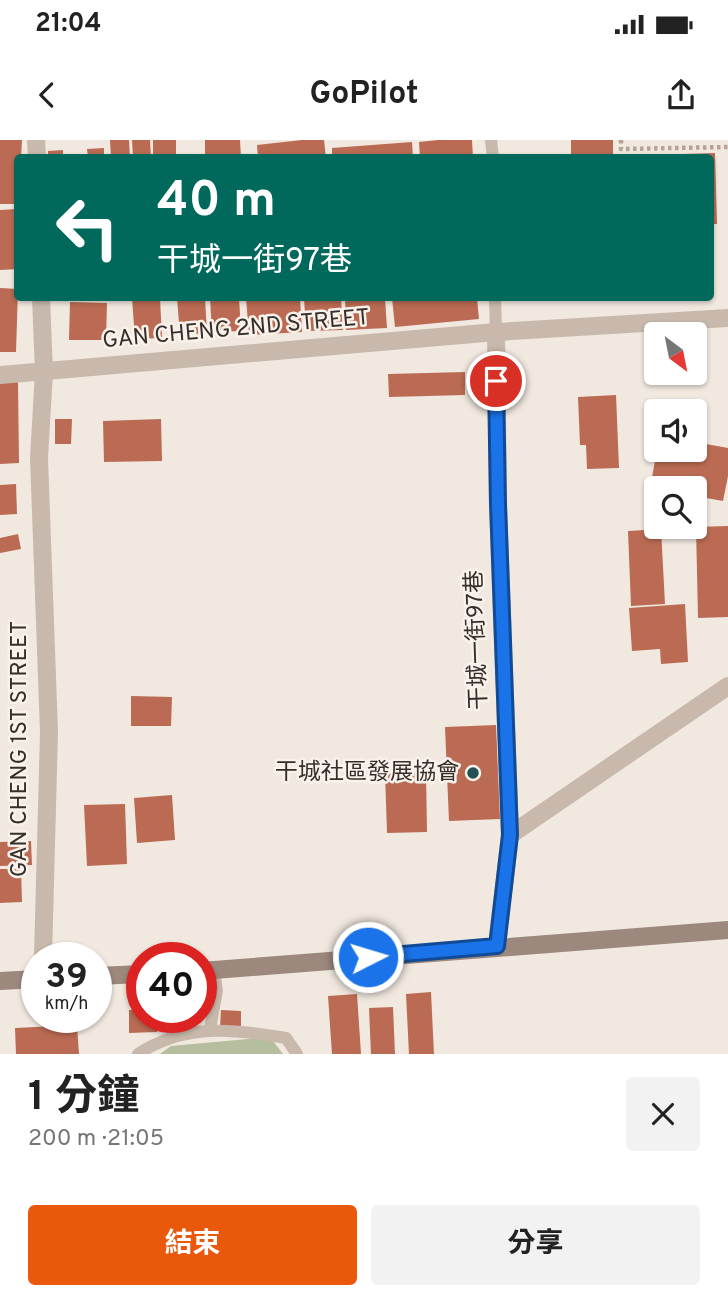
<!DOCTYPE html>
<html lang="zh-TW">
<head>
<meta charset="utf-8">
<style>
	:root { --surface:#fff; --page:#f2f2f2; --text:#222; --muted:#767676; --accent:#ea580c }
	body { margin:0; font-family:Overpass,"Noto Sans TC",sans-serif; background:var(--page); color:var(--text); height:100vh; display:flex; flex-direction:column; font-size:26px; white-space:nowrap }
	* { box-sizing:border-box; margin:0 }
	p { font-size:23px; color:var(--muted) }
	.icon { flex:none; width:38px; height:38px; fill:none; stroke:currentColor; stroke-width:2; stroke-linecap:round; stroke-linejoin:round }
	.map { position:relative; height:914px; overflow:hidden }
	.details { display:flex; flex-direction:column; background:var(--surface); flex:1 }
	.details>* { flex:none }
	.top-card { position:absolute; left:14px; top:14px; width:700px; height:147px; border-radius:7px; box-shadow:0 2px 5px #0004; background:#00695c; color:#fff; overflow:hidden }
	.needle { width:46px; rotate:148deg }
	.controls { position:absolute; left:644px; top:182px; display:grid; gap:14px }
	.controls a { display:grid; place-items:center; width:63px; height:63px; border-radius:7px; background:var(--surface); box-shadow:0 2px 5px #0004; font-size:35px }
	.speed { position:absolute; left:21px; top:802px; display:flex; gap:14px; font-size:35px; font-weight:700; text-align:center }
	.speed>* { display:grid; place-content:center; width:91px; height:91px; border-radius:50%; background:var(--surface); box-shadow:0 2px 5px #0004; line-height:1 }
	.speed small { font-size:18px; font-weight:400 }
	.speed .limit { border:10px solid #d22; background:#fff; color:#111 }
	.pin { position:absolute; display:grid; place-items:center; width:60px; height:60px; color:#fff; margin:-30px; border:4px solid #fff; border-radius:50%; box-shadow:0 2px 7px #0007 }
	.me { position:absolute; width:77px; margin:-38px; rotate:85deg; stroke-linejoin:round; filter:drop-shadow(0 0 5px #0008) }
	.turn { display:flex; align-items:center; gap:24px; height:147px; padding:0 28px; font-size:32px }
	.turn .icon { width:91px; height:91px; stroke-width:2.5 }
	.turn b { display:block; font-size:49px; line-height:60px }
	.round { display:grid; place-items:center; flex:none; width:74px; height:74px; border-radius:7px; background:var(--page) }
	.summary { display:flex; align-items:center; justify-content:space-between; height:119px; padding:0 28px }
	h1 { font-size:42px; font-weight:700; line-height:52px }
	.button { display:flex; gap:14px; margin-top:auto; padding:14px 28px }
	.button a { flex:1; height:80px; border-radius:7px; background:var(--accent); color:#fff; font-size:28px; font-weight:700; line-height:80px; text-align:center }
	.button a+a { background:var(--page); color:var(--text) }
	.status { display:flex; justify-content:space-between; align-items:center; height:49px; padding:0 35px; background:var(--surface); direction:ltr }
	.status svg { height:19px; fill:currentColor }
	header { display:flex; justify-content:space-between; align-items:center; height:91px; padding:0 28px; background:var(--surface); font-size:32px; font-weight:700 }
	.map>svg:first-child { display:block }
</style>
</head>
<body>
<div class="status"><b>21:04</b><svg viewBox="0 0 49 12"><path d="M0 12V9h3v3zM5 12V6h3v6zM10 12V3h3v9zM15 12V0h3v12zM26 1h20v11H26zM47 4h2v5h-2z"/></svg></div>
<header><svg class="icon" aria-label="back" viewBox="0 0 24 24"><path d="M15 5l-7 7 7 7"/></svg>GoPilot<svg class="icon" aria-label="share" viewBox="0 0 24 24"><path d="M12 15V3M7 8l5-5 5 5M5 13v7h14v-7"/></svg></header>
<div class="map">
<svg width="728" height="914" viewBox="0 0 728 914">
	<rect width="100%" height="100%" fill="#f1e8df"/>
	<!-- green -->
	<polygon fill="#b5bfa0" points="270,897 283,914 160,914 171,906"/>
	<!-- building -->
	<g fill="#bb6b53">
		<polygon points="0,0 22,0 21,18 18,18 18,64 0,64"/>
		<polygon points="110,0 129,0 130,18 111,18"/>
		<polygon points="132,0 150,0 151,18 133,18"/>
		<rect x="153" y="0" width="23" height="18"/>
		<polygon points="205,0 240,0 241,18 205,18"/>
		<polygon points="302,0 324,0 326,18 258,18 257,5"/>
		<polygon points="438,0 472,0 473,18 420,18 419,2"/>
		<rect x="571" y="0" width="42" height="18"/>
		<polygon points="412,2 413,18 332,18 332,8"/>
		<polygon points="104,8 104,18 88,18 87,9"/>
		<polygon points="63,10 63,18 48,18 48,11"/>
		<polygon points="715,13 717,84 710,84 710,18 651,18 651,15"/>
		<polygon points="17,69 18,129 0,130 0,70"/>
		<polygon points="0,148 18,149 16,212 0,212"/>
		<polygon points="132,158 160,158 162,198 135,199"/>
		<polygon points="177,158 205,158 207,193 180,195"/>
		<polygon points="210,158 239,158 241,191 212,192"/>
		<polygon points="246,158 300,158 302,192 249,195"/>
		<polygon points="304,158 341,158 343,190 306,191"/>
		<polygon points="345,158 385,158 387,188 346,190"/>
		<polygon points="392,158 477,158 479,179 395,187"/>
		<polygon points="70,162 107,163 106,200 69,200"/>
		<polygon points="465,232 465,255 389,257 388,234"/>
		<polygon points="0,242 18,242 19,323 0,324"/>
		<polygon points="616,255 619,328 587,329 586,305 580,305 578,257"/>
		<polygon points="55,279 72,279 71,304 55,304"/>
		<polygon points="161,279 162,321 104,322 103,281"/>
		<polygon points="695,302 728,308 728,336 723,361 695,356 695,348 650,348 657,310 695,310"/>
		<polygon points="16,344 17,374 0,375 0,345"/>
		<polygon points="728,386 728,477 698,478 696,387"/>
		<polygon points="661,389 665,464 631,466 628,391"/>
		<polygon points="18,394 21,409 0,413 0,398"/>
		<polygon points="685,464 688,522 661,524 660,509 632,511 629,468"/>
		<polygon points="131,556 172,557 171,586 131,586"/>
		<polygon points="496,585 500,679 449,681 445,587"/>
		<polygon points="426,632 427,692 387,693 385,633"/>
		<polygon points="172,655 175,700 137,703 134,658"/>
		<polygon points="125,664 127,724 87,726 84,665"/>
		<polygon points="31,701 32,725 0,726 0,702"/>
		<polygon points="0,729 21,729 22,762 0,763"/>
		<polygon points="431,852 434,914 409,914 406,854"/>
		<polygon points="357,854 361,914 332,914 328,856"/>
		<polygon points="393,867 395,914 371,914 369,868"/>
		<polygon points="129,870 142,870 142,877 158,877 157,892 129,893"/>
		<polygon points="221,870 241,871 241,887 220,887"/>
		<rect x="160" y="877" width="20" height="14"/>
		<polygon points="77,885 79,914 16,914 15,888"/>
	</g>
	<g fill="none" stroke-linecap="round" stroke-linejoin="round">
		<!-- path -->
		<polyline stroke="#b4a396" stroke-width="4.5" stroke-dasharray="3.5 3.5" stroke-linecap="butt" points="621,0 621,9 728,7"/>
		<!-- lane -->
		<g stroke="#c8b9ac" stroke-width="12">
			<polyline points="491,0 493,18"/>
			<polyline points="495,158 496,192"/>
			<polyline points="210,889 217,851 214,830"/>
			<path d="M138,914c47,-31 95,-25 148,-16l11,16"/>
		</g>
		<!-- street -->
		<g stroke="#c8b9ac" stroke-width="18">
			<polyline points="36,0 37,18"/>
			<polyline points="41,158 44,232 39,318 49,592 43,817"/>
			<polyline points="496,192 498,364 510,695 497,806"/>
			<polyline points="0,235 496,192 728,178"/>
			<polyline points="510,695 728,546"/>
		</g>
		<!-- secondary -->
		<g stroke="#9c887d" stroke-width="18">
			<polyline points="201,831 728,790"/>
			<polyline points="96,836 142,834"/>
			<polyline points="0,841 37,839"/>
		</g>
	</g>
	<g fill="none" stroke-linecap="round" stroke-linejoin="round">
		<defs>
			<polyline id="route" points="368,817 497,806 510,695 498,364 496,241"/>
		</defs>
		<!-- route casing -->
		<use href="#route" stroke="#114b97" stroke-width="18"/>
		<!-- route -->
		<use href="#route" stroke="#1a73e8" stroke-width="12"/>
	</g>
	<!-- markers -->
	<circle fill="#235255" stroke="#f9f2eb" stroke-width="2.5" cx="473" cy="633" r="7"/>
	<g text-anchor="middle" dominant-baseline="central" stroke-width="5" stroke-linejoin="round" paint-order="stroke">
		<!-- street labels -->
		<g font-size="23" fill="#372e2a" stroke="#f9f2eb">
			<text transform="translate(236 190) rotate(-5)">GAN CHENG 2ND STREET</text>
			<text transform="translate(478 500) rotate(-92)">干城一街97巷</text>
			<text transform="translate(20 609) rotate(-90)">GAN CHENG 1ST STREET</text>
		</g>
		<!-- poi labels -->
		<g font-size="23" fill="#372e2a" stroke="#f9f2eb" text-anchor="end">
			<text x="459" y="633">干城社區發展協會</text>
		</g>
	</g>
</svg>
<div class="controls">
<a><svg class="needle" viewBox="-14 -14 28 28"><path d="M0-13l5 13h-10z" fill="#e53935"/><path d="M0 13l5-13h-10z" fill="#767676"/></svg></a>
<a><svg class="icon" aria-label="sound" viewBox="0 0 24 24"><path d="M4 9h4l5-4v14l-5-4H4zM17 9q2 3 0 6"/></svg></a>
<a><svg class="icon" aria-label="search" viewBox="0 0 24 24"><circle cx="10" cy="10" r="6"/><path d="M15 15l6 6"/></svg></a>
</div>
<div class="speed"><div>39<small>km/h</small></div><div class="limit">40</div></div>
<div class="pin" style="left:496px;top:241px;background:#d93025"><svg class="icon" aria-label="arrive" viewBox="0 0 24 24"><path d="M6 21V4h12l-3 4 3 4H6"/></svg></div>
<svg class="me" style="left:368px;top:817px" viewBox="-20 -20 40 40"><circle r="17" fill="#1a73e8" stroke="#fff" stroke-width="3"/><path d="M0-11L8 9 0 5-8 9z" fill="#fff"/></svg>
<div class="top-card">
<div class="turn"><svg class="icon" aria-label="left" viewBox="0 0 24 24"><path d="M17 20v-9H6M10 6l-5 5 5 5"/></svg><div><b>40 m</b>干城一街97巷</div></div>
</div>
</div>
<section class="details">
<div class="summary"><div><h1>1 分鐘</h1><p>200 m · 21:05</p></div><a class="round"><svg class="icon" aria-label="close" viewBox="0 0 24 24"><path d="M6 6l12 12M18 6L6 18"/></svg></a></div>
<div class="button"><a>結束</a><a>分享</a></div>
</section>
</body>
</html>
